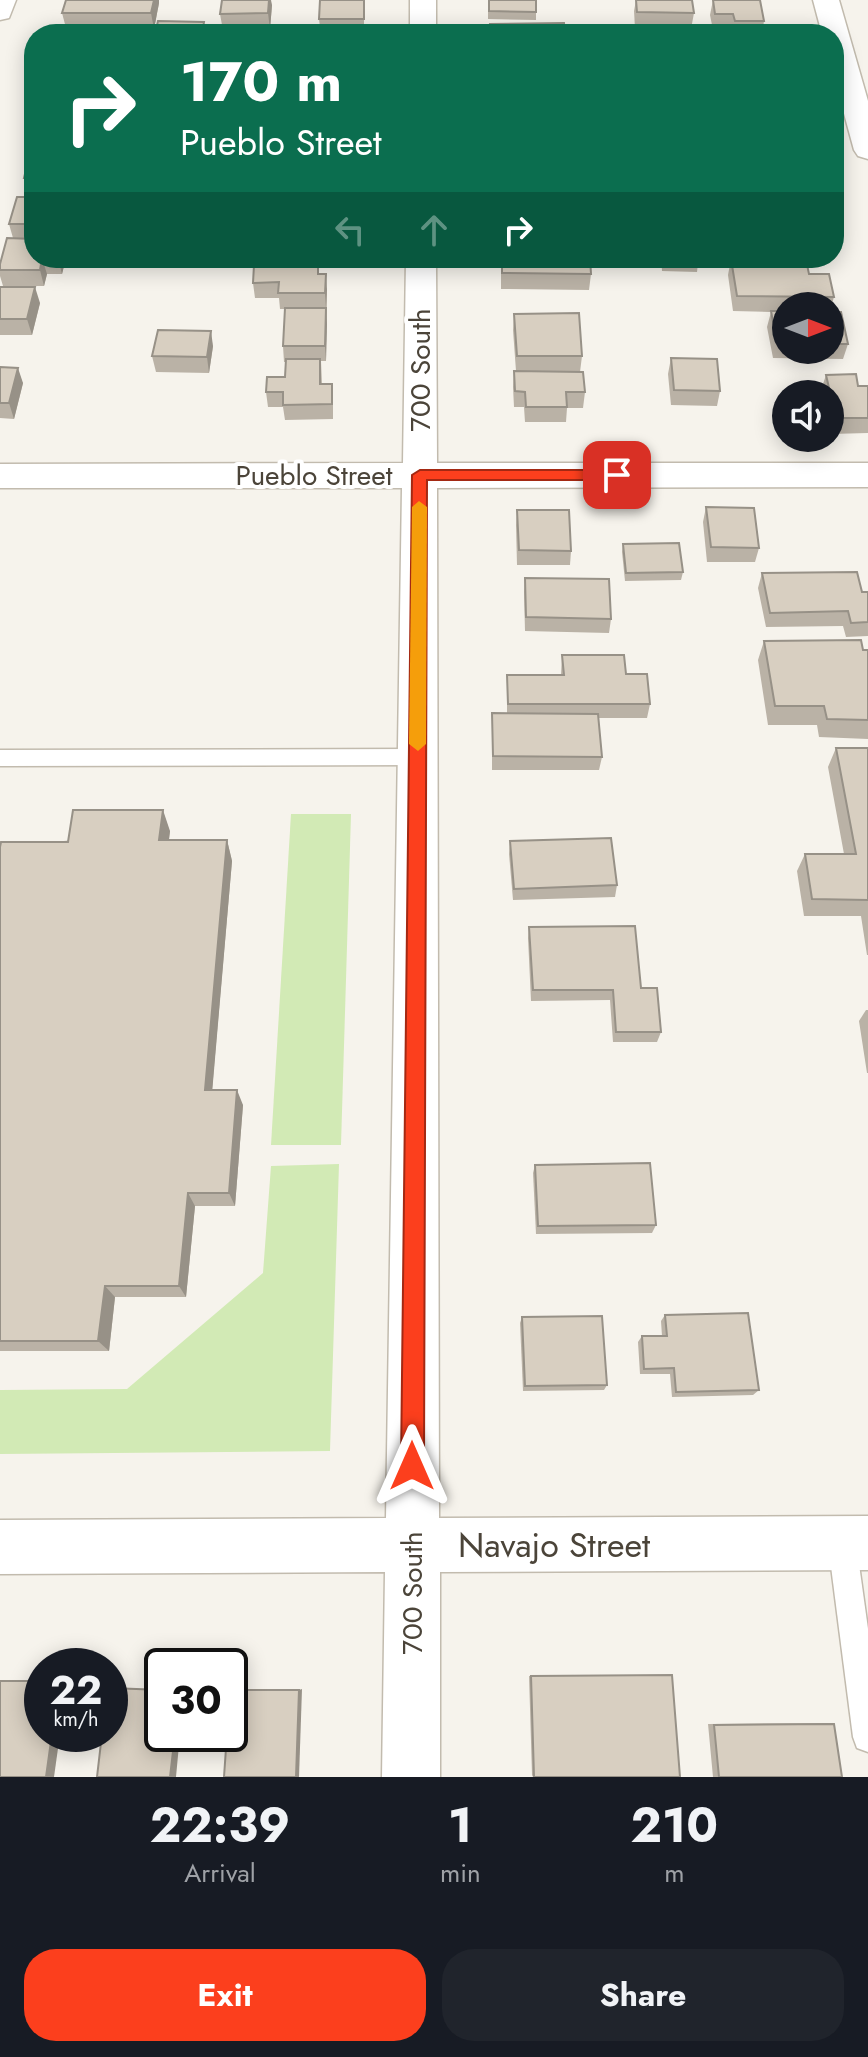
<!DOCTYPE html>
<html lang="en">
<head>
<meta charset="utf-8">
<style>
	:root { --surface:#171b24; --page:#20242c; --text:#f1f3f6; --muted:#9ea1a6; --accent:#fc3f1d }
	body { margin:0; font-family:Jost,sans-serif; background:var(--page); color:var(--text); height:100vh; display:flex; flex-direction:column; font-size:30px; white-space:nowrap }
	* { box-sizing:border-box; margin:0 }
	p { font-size:26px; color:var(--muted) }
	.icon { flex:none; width:44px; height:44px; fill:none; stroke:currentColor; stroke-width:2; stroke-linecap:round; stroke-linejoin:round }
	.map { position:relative; height:1777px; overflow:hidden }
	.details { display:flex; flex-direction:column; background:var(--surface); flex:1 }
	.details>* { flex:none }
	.hud { position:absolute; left:24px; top:24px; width:820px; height:244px; border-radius:32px; box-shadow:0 4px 20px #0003; background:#0b6e4f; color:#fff; overflow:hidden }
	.needle { width:52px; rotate:90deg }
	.tools { position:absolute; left:772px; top:292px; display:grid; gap:16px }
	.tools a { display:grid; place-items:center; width:72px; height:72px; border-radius:50%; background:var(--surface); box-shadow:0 4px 20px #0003; font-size:40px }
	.speed { position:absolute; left:24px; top:1648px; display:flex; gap:16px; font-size:40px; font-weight:700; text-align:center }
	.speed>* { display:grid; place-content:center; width:104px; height:104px; border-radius:50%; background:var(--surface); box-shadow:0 4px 20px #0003; line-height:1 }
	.speed small { font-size:20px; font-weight:400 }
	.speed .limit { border:4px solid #111; border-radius:12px; background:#fff; color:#111 }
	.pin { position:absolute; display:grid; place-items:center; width:68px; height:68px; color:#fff; margin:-34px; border-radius:16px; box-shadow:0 4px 12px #0006 }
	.me { position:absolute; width:88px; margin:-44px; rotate:0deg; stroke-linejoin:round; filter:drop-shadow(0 0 6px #0008) }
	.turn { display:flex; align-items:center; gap:28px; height:168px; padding:0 24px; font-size:36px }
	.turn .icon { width:104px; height:104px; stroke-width:2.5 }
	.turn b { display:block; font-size:56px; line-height:68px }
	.lanes { display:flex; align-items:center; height:76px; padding:0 24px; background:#0003; justify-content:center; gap:40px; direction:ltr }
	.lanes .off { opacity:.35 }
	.eta { display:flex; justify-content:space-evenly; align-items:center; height:136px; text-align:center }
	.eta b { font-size:48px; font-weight:700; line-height:56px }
	.action { display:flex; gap:16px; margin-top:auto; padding:16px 24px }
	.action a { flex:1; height:92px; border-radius:32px; background:var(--accent); color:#fff; font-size:32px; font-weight:700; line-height:92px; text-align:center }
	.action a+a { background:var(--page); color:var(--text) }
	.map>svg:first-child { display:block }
</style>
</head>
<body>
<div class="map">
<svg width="868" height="1777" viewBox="0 0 868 1777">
	<rect width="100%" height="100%" fill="#f6f3ec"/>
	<!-- green -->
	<g fill="#d2eab5">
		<polygon points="291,814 351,814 341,1145 271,1145"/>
		<polygon points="339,1164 330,1451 0,1454 0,1390 127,1389 263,1273 271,1166"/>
	</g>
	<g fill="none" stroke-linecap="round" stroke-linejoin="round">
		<defs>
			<g id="lane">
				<polygon points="418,749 428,757 418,765 0,766 0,750"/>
				<polygon points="842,1529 852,1533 856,1543 868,1629 868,1752 857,1748 853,1737 828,1543 832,1533"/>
			</g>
			<g id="street">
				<polygon points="0,0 16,0 9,18 0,20"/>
				<rect x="410" y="0" width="26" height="34"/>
				<polygon points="813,0 839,0 868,101 868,159 858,156 854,150 834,77 834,34 822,34"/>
				<polygon points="406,258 436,258 437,463 868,463 868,487 437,488 439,1518 868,1516 868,1570 440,1572 440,1777 382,1777 385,1572 0,1574 0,1520 386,1518 402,488 0,488 0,464 403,463"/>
			</g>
		</defs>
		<!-- lane casing -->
		<use href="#lane" stroke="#c2bbae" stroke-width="3"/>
		<!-- street casing -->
		<use href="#street" stroke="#c2bbae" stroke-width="3"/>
		<!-- lane -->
		<use href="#lane" fill="#fff" fill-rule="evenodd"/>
		<!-- street -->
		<use href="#street" fill="#fff" fill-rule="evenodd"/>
	</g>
	<!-- wall -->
	<g fill="#bab2a6">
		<polygon points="364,0 364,27 320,27 319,19"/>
		<polygon points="488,0 536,0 536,20 488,19"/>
		<polygon points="636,0 692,0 694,13 691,29 635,28 634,11"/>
		<polygon points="713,0 764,21 762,34 731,34 730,30 713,30 710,15"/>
		<polygon points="159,3 154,29 66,28 62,13"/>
		<polygon points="272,5 270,29 235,30 235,34 206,34 222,25 220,14"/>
		<polygon points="34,153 34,194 28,194 24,178"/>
		<polygon points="34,197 34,258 66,258 62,274 47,274 44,286 3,286 0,276 0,264 13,238 9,224"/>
		<rect x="256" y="258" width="71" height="2"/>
		<polygon points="501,258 590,258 591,274 589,290 501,289"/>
		<polygon points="661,258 697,258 698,263 697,272 662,271"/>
		<polygon points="761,258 809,258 808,261 806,261 809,274 834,297 830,310 830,306 786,306 786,350 830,350 830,312 848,344 843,359 773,358 767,327 771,312 733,311 728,275 731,259 761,259"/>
		<polygon points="319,274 327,290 326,361 321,361 322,384 333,399 333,419 285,420 283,407 268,407 266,392 285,377 286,362 284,362 283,346 285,309 280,309 279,298 255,298 253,283"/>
		<polygon points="0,287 40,303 32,335 0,335"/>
		<polygon points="514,314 582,356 580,372 585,392 583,408 567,408 566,422 525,422 524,407 514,407 513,387 514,371 516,371 513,330"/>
		<polygon points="213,346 209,373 156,372 152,356"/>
		<polygon points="671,358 720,391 717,406 671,405 668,374"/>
		<polygon points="0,367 23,383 14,419 0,418"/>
		<polygon points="826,375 858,386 868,386 868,433 831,434 830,394 822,394 821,390"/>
		<polygon points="706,507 759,548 755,562 707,562 703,522"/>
		<polygon points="517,510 571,551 570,565 517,565 516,525"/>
		<polygon points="623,544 683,572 681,580 625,581 622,552"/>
		<polygon points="762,573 862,592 868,592 868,636 846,637 843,626 766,627 758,588"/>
		<polygon points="525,578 611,619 609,633 525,631 524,592"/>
		<polygon points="764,641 868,650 868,739 819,737 817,725 768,725 758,660"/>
		<polygon points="562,655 626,674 650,704 647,718 598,718 602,757 599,770 492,770 492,713 507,713 507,675 561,675"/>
		<polygon points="836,748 868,748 868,955 867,955 861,916 804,916 797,871 805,854 844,854 828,767"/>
		<polygon points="170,831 169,840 227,840 232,861 212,1090 243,1105 235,1206 195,1206 186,1297 115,1297 109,1351 0,1351 0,847"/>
		<polygon points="510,841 617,885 615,897 513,900 509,854"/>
		<polygon points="529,927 641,988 661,1032 657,1042 613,1042 610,1000 531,1001 528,938"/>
		<polygon points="866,1010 868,1010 868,1073 867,1073 859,1021"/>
		<polygon points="535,1165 656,1225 652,1233 536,1234 533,1173"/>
		<polygon points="665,1315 759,1390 753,1395 672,1397 670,1374 640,1374 638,1342 642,1336 662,1336 661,1321"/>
		<polygon points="522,1317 607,1385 604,1390 523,1391 520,1323"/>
		<polygon points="667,1675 533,1777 532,1775 529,1676"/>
		<polygon points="826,1723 834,1724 842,1777 713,1777 708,1724"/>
	</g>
	<!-- shaded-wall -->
	<g fill="#979187">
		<polygon points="154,0 159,0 159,3 154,29 151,13"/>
		<polygon points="269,0 271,0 272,5 270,29 268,13"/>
		<polygon points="42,258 47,274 44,286 40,270"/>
		<polygon points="58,258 66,258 62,274"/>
		<polygon points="326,274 327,290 326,309 325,293"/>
		<polygon points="35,287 40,303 32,335 27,319"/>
		<polygon points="326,308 327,324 326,361 325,346"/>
		<polygon points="211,331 213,346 209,373 207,357"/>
		<polygon points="18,368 23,383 14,419 9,403"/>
		<polygon points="163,810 170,831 166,861 159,840"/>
		<polygon points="227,840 232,861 211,1105 205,1090"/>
		<polygon points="237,1090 243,1105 235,1206 229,1193"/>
		<polygon points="188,1193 195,1206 186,1297 179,1286"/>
		<polygon points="105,1286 115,1297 109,1351 98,1341"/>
		<polygon points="302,1689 299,1777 296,1777 299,1690"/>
		<polygon points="52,1734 60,1734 54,1777 46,1777"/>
		<polygon points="175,1734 180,1734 176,1777 170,1777"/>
	</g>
	<!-- building -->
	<g fill="#d8cfc1" stroke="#979187" stroke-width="2">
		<polygon points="66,0 154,0 151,13 62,13"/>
		<polygon points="222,0 269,0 268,13 220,14"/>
		<polygon points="320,0 364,0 364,19 319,19"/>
		<polygon points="489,0 536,0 536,12 489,11"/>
		<polygon points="636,0 692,0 694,13 637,12"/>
		<polygon points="713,0 760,0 764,21 735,21 733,14 715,14"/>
		<polygon points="158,21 204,22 202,34 155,34"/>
		<polygon points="564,23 565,34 491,34 490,24"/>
		<polygon points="208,25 234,25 233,34 206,34"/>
		<polygon points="30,153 34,153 34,178 24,178"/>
		<polygon points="17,197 34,197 34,224 9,224"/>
		<polygon points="7,238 34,239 34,258 58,259 42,258 40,270 0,270 0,264"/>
		<polygon points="502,258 590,258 591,274 502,273"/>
		<polygon points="663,258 697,258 698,263 664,263"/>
		<polygon points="731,259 806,260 809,274 829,274 834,297 737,296"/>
		<polygon points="318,264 318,274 326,274 325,293 278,293 279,282 253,283 254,265"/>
		<polygon points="0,287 35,287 27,319 0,319"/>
		<polygon points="285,308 326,308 325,346 283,346"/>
		<polygon points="771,311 786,311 786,343 777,343"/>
		<polygon points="830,312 841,312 848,344 830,344"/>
		<polygon points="579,313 582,356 517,356 514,314"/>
		<polygon points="158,330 211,331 207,357 152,356"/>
		<polygon points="671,358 717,359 720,391 674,390"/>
		<polygon points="286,359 320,359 320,384 332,384 332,404 283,405 283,392 266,392 267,377 285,377"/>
		<polygon points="0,367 18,368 9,403 0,403"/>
		<polygon points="514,371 583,372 585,392 566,392 567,407 526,407 525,392 515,391"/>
		<polygon points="856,374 858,386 868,386 868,418 836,418 826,375"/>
		<polygon points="706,507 754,508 759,548 711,547"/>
		<polygon points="517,510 569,510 571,551 519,550"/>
		<polygon points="679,543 683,572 626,573 623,544"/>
		<polygon points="857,572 862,592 868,592 868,622 851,623 848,611 770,613 762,573"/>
		<polygon points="525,578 609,579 611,619 526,617"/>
		<polygon points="861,640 863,650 868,650 868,720 827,719 824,706 775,706 764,641"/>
		<polygon points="562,655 624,655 626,674 647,674 650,704 508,704 507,675 564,675"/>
		<polygon points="492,713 598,714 602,757 493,756"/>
		<polygon points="836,748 868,748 868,900 812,899 805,854 856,854"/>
		<polygon points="73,810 163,810 159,840 227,840 205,1090 237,1090 229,1193 188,1193 179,1286 105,1286 98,1341 0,1341 0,847 1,842 68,842"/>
		<polygon points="611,838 617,885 514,889 510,841"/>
		<polygon points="635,926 641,988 657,988 661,1032 616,1032 613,990 533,990 529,927"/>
		<polygon points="650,1163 656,1225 538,1226 535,1165"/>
		<polygon points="748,1313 759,1390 676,1392 674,1368 644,1369 642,1336 667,1336 665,1315"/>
		<polygon points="602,1316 607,1385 525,1386 522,1317"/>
		<polygon points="672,1675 680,1777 534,1777 531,1676"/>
		<polygon points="0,1681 42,1681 42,1734 52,1734 46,1777 0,1777"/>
		<polygon points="110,1688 162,1690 162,1734 175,1734 170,1777 97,1777 102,1734 110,1734"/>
		<polygon points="230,1690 299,1690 296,1777 224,1777 227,1734 230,1734"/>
		<polygon points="834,1724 842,1777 719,1777 714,1725"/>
	</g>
	<!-- route -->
	<polygon fill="#fc3f1d" stroke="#a42913" stroke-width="2" points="420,470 617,470 625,475 617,480 427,480 424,1466 420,1474 412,1478 404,1474 401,1466 412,475"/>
	<!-- slow -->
	<polygon fill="#f59e0b" points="419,501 427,507 426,744 418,751 409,744 412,507"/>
	<g text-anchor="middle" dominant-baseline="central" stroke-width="8" stroke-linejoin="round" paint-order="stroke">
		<!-- street labels -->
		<g font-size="28" fill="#4b4439" stroke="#fff">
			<text transform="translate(420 370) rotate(-90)">700 South</text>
			<text x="314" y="475">Pueblo Street</text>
			<text transform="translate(412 1593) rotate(-90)">700 South</text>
		</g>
		<!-- near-street labels -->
		<g font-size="34" fill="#4b4439" stroke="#fff">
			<text x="554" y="1545">Navajo Street</text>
		</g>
	</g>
</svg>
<div class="tools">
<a><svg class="needle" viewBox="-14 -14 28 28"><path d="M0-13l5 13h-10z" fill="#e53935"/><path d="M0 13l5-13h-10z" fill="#9ea1a6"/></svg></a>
<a><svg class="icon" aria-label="sound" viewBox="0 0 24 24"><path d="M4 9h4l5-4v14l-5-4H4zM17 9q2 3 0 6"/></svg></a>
</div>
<div class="speed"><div>22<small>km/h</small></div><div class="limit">30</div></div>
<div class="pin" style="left:617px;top:475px;background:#d93025"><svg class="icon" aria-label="arrive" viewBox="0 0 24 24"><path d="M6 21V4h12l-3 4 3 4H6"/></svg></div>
<svg class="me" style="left:412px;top:1466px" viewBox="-20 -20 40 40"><path d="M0-17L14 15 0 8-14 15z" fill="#fc3f1d" stroke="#fff" stroke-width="4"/></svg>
<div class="hud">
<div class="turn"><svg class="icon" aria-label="right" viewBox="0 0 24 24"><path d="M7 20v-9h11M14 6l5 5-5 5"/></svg><div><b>170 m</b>Pueblo Street</div></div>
<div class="lanes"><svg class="icon off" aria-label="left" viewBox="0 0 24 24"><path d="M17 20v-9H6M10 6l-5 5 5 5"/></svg><svg class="icon off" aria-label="ahead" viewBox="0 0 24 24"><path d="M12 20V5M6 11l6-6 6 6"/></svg><svg class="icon" aria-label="right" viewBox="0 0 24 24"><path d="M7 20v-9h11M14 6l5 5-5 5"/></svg></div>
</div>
</div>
<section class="details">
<div class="eta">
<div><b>22:39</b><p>Arrival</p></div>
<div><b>1</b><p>min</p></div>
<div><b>210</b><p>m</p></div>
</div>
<div class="action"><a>Exit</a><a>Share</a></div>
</section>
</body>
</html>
